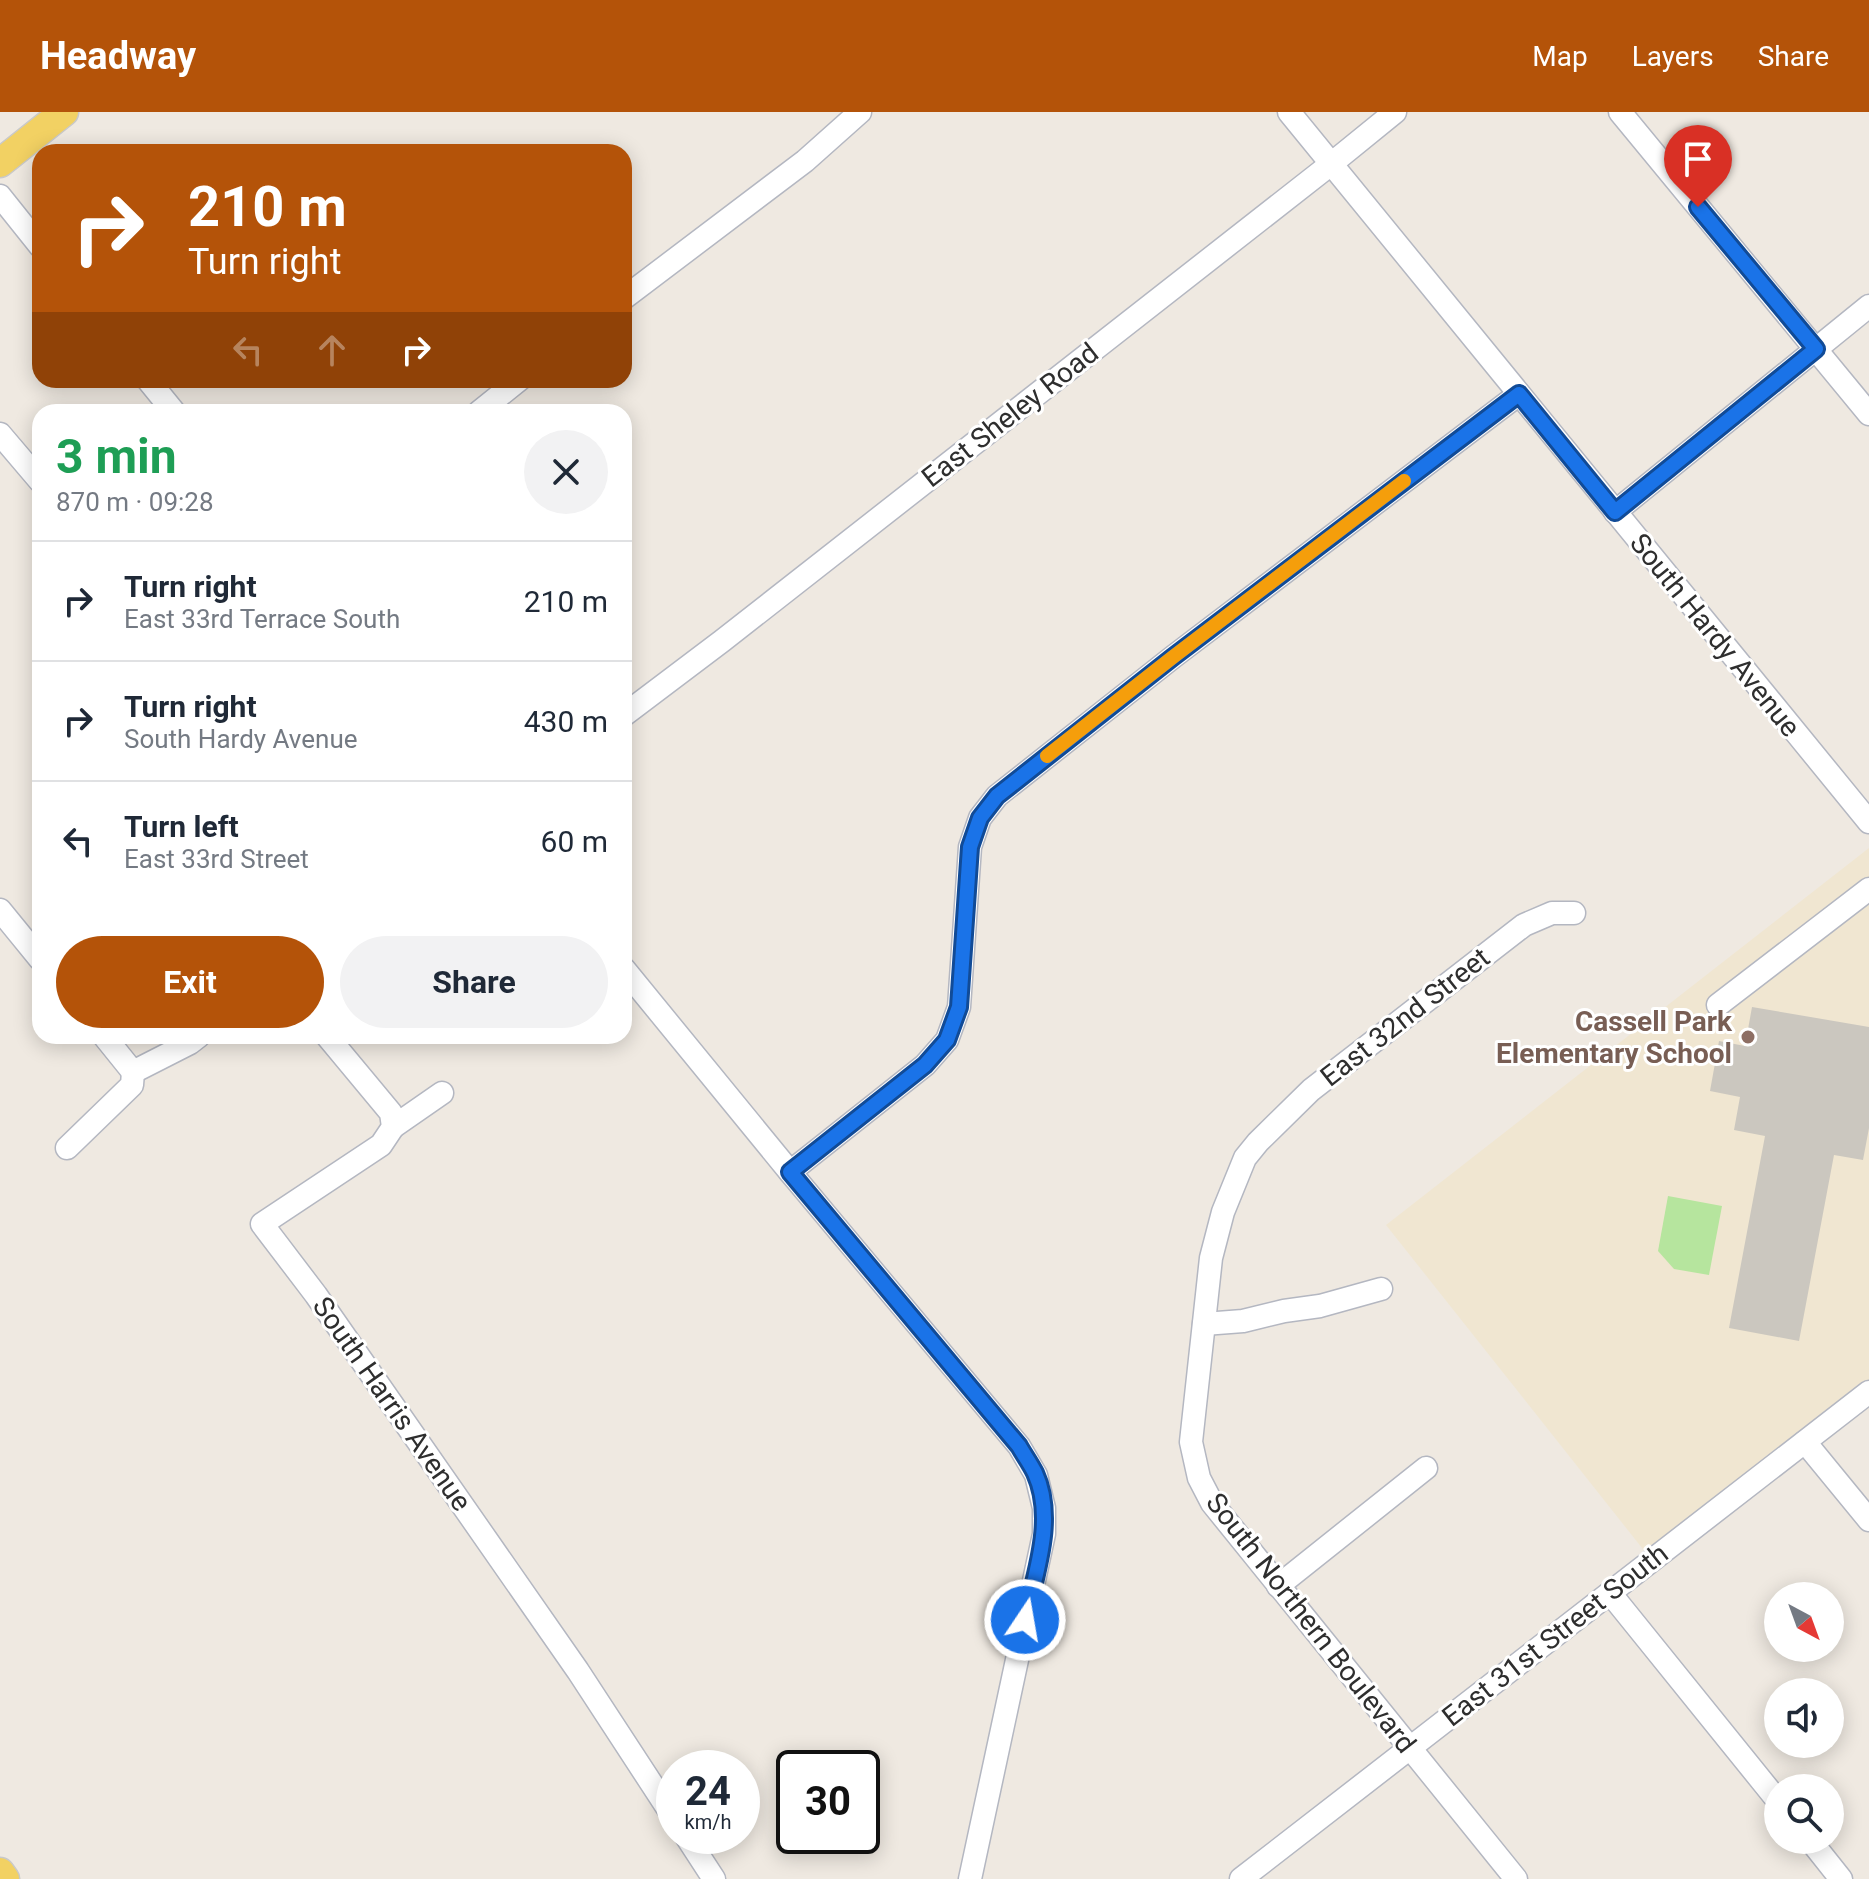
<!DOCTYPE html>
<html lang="en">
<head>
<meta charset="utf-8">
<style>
	:root { --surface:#fff; --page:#f2f2f3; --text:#1f2937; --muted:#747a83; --line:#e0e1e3; --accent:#b45309 }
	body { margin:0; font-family:Roboto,sans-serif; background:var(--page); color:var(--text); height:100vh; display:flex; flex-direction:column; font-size:30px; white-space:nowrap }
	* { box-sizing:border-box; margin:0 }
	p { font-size:26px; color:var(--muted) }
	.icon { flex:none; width:44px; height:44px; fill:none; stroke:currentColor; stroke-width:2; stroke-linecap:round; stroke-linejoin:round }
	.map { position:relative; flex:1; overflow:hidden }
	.side { position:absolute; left:32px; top:292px; width:600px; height:640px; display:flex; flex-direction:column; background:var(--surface); border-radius:24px; box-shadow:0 4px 20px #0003 }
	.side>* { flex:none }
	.hud { position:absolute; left:32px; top:32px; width:600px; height:244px; border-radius:24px; box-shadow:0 4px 20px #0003; background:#b45309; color:#fff; overflow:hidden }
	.needle { width:52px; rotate:139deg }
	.tools { position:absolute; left:1764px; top:1470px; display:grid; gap:16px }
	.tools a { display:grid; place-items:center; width:80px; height:80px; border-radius:50%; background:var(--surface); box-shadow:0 4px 20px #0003; font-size:40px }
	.speed { position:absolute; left:656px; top:1638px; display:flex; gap:16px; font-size:40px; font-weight:700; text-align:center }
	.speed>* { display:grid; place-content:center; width:104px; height:104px; border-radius:50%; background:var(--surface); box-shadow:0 4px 20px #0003; line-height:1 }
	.speed small { font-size:20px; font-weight:400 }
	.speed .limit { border:4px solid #111; border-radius:12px; background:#fff; color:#111 }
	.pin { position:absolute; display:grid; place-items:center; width:68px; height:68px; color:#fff; margin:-82px -34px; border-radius:50% 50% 50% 0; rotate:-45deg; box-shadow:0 0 8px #0007 }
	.pin .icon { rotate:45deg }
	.me { position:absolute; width:88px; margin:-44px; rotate:12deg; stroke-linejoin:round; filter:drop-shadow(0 0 6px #0008) }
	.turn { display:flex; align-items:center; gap:28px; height:168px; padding:0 24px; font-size:36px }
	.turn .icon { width:104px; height:104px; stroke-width:2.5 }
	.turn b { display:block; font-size:56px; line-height:68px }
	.lanes { display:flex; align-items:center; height:76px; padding:0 24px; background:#0003; justify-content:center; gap:40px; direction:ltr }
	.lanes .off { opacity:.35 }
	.round { display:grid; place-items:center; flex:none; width:84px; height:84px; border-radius:42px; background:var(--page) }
	.head { display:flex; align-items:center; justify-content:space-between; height:136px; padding:0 24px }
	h1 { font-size:48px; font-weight:700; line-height:60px; color:#1e9e55 }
	.button { display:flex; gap:16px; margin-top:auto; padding:16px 24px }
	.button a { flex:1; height:92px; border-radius:48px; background:var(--accent); color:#fff; font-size:32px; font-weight:700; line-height:92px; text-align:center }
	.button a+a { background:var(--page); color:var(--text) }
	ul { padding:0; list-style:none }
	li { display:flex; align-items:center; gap:24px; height:120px; padding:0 24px; border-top:2px solid var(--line) }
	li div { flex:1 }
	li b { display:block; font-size:30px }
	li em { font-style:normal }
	header { display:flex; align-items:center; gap:48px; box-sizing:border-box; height:112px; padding:0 40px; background:var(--accent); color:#fff }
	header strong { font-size:38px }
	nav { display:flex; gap:44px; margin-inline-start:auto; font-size:28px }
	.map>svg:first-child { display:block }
</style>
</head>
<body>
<header>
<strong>Headway</strong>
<nav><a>Map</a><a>Layers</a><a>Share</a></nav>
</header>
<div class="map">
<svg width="1869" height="1767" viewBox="0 0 1869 1767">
	<rect width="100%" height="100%" fill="#efe9e1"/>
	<!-- education -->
	<polygon fill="#f0e6d1" points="1869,736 1869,1269 1646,1441 1386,1113"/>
	<!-- green -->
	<polygon fill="#b6e59e" points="1668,1084 1722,1094 1709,1163 1674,1157 1658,1139"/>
	<!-- building -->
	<polygon fill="#cbc7bf" points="1752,895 1869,915 1869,1016 1863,1048 1834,1043 1799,1229 1729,1216 1765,1024 1734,1018 1740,985 1710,979 1719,929 1745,934"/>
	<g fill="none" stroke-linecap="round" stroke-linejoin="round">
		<defs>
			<g id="minor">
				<polyline points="1289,0 1869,710"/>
				<polyline points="1620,0 1869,302"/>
				<polyline points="0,84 40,134"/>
				<polyline points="624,186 805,49 860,0"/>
				<polyline points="148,268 174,300"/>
				<polyline points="479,300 519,268"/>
				<polyline points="0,322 40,369"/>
				<polyline points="1615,400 1869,194"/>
				<polyline points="624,603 722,529 1331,52 1395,0"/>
				<polyline points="0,798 40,847"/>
				<polyline points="624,857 790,1060 1019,1334 1036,1363 1044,1396 1044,1422 970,1767"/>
				<polyline points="1718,893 1869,777"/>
				<polyline points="104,924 133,960"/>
				<polyline points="327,924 391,1001 393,1015 381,1033 262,1112 316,1183 578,1559 674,1706"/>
				<polyline points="133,960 190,931 199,924"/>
				<polyline points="393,1015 442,981"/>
				<polyline points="67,1036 132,973 133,960"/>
				<polyline points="790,1060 925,953 947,928 959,895 970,735 980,706 997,684 1173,545 1519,282"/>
				<polyline points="1204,1212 1243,1209 1284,1199 1320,1194 1381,1177"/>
				<polyline points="1805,1330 1869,1408"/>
				<polyline points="1278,1474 1426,1356"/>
				<polyline points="1610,1481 1778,1689"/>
				<polyline points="686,1724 714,1767"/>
				<polyline points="1810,1728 1841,1767"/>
				<polyline points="1241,1767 1869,1280"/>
				<polyline points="1516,1767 1212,1391 1199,1366 1191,1330 1211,1146 1223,1100 1245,1046 1258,1030 1311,978 1524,813 1552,801 1574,801"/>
			</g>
			<g id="major">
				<polyline points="0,51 64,0"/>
				<polyline points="0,1760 5,1767"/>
			</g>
		</defs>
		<!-- minor casing -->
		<use href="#minor" stroke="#b4b7c1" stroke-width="25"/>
		<!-- major casing -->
		<use href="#major" stroke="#c9c9c9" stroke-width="31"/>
		<!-- minor -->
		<use href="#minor" stroke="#fff" stroke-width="22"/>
		<!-- major -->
		<use href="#major" stroke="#f2d163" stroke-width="28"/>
	</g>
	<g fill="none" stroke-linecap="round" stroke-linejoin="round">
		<defs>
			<path id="route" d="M1025,1508c10,-46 31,-101 10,-147 -5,-10 -11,-18 -16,-27l-229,-274 135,-107 22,-25 12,-33 11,-160 10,-29 17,-22 176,-139 346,-263 96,118 201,-163 -118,-142"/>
		</defs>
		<!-- route casing -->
		<use href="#route" stroke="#114b97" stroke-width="20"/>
		<!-- route -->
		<use href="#route" stroke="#1a73e8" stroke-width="14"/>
		<!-- slow -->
		<polyline stroke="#f59e0b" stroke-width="14" points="1047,644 1173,545 1404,369"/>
	</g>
	<!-- markers -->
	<circle fill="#8d6e63" stroke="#fff" stroke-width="3" cx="1748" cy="925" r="8"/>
	<g text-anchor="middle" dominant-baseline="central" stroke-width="6" stroke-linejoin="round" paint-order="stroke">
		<!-- street labels -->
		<g font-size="28" fill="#2e2e2e" stroke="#fff">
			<text transform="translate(1010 303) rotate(-38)">East Sheley Road</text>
			<text transform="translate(1715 523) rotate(51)">South Hardy Avenue</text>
			<text transform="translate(1405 905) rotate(-38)">East 32nd Street</text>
			<text transform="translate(392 1292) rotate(55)">South Harris Avenue</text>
			<text transform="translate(1311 1511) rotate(52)">South Northern Boulevard</text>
			<text transform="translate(1555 1523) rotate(-38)">East 31st Street South</text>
		</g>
		<!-- education labels -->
		<g font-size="28" font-weight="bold" fill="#785e54" stroke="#fff" text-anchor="end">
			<text x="1732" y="909">Cassell Park<tspan x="1732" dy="32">Elementary School</tspan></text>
		</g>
	</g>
</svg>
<div class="tools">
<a><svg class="needle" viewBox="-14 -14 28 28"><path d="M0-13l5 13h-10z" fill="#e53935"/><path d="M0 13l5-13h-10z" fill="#747a83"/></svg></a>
<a><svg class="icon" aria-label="sound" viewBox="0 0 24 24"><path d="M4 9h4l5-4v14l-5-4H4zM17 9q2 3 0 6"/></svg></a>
<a><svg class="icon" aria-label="search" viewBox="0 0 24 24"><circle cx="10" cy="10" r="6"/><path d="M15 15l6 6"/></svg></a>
</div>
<div class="speed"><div>24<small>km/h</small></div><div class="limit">30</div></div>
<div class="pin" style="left:1698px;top:95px;background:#d93025"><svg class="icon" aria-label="arrive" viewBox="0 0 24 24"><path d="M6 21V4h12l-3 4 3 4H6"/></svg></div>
<svg class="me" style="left:1025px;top:1508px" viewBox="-20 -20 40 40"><circle r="17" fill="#1a73e8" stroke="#fff" stroke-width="3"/><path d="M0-11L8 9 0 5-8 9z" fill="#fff"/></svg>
<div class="hud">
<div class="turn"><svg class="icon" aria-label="right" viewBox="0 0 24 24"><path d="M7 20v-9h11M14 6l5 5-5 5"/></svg><div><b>210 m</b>Turn right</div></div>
<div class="lanes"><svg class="icon off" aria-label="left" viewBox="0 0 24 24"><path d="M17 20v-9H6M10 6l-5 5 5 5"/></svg><svg class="icon off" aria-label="ahead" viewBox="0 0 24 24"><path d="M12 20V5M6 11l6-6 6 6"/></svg><svg class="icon" aria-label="right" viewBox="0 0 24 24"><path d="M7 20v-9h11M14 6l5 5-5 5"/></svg></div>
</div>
<section class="side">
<div class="head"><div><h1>3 min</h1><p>870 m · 09:28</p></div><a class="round"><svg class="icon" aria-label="close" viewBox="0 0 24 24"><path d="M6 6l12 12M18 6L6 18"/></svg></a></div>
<ul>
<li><svg class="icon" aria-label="right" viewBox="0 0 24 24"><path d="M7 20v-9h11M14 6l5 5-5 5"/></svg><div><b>Turn right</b><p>East 33rd Terrace South</p></div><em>210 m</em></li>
<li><svg class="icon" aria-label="right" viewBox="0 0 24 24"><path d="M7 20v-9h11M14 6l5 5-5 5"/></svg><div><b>Turn right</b><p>South Hardy Avenue</p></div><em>430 m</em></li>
<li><svg class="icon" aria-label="left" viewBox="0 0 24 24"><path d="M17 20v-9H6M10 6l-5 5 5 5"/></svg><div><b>Turn left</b><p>East 33rd Street</p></div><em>60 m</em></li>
</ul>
<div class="button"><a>Exit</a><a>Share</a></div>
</section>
</div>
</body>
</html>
